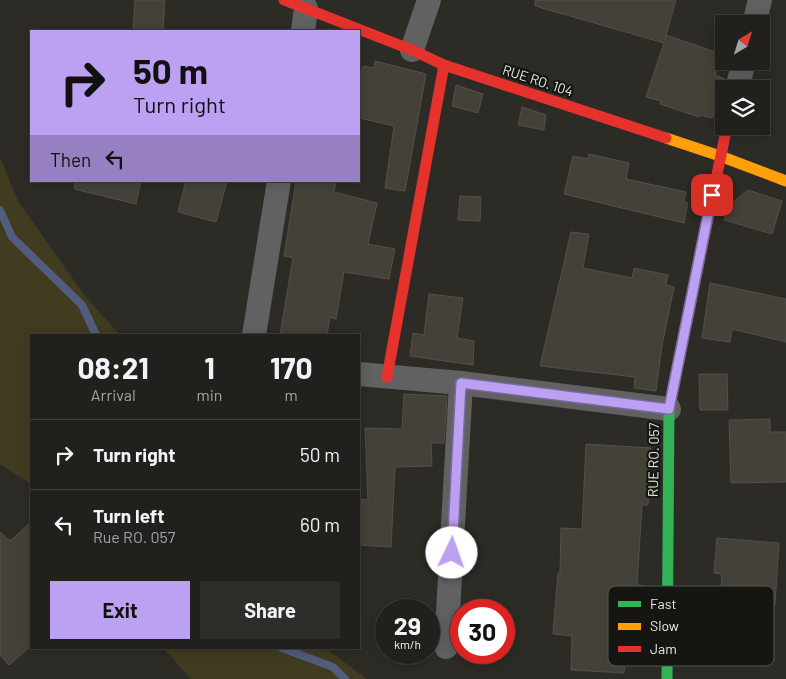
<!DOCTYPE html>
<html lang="en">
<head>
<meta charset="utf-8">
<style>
	:root { --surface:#21201c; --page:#2d2d29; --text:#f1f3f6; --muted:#a2a3a3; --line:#3e3e3b; --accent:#bca0f2 }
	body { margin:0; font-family:Barlow,sans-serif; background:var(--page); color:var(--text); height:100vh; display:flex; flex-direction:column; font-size:19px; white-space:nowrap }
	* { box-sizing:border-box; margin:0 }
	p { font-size:16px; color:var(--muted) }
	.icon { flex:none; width:28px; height:28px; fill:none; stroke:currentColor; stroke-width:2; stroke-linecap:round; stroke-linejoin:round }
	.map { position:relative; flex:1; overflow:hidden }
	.drawer { position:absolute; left:30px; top:334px; width:330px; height:315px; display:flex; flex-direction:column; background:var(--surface); border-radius:0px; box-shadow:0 2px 12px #0003,0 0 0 1px var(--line) }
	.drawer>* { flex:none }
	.guide { position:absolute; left:30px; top:30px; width:330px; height:152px; border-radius:0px; box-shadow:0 2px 12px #0003,0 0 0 1px var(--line); background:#bca0f2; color:#111; overflow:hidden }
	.needle { width:32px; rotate:38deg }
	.fabs { position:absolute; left:715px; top:15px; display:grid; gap:10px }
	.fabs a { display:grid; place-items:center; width:55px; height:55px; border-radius:0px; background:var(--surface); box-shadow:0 2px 12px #0003,0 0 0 1px var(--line); font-size:25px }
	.speed { position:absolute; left:375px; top:599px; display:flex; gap:10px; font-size:25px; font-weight:700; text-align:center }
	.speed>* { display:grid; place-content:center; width:65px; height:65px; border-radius:50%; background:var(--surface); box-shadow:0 2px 12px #0003,0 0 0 1px var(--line); line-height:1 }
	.speed small { font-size:12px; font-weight:400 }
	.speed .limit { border:8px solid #d22; background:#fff; color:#111 }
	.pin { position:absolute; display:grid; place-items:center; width:42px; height:42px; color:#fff; margin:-21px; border-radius:10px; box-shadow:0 2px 8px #0006 }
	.me { position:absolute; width:55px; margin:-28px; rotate:3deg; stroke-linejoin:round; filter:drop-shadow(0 0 4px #0008) }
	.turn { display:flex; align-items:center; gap:18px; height:105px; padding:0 20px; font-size:22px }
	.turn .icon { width:65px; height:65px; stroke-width:2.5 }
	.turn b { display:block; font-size:35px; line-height:42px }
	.then { display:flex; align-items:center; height:48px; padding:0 20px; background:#0003; gap:10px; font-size:19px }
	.eta { display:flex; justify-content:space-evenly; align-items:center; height:85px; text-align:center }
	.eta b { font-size:30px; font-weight:700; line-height:35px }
	.primary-button { display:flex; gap:10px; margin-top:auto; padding:10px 20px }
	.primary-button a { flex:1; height:58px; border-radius:0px; background:var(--accent); color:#111; font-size:20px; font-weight:700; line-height:58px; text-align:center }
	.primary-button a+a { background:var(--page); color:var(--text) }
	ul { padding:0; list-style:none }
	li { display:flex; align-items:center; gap:15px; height:70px; padding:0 20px; border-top:1px solid var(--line) }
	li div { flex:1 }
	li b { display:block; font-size:19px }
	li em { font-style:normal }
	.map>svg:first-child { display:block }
</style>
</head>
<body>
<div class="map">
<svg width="786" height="679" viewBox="0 0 786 679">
	<rect width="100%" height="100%" fill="#2c2b26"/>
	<!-- green -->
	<g fill="#413b20">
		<polygon points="0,157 18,201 85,296 120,335 31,335 31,484 0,464"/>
		<polygon points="163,648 325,648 367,679 191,679"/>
	</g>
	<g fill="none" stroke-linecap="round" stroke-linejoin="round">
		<!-- stream -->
		<g stroke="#515d7e" stroke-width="8">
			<polyline points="0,210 12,237 82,305 96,335"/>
			<polyline points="282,648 333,667 345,679"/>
		</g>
	</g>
	<!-- building -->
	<g fill="#444238" stroke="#51504c">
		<polygon points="135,0 165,0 163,31 133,31"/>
		<polygon points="535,0 676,0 665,39 666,35 721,54 715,75 725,79 712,118 700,115 699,117 660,104 661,101 646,97 664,43 535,6"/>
		<polygon points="375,61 426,74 405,191 385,188 394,126 359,118 359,86 363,66 374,68"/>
		<polygon points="456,85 483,94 478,113 452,106"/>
		<polygon points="522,107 546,115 544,130 518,125"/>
		<polygon points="589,154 629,163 626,179 686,192 684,202 688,203 684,223 564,194 573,156 588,159"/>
		<polygon points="75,181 141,181 136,204 74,189"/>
		<polygon points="186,181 227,181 216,222 178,212"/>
		<polygon points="296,181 336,181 334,192 377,203 368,244 395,249 389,279 344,272 336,319 330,317 327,335 280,335 293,258 284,256"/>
		<polygon points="748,190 782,201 772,234 724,220 727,207"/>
		<polygon points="460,196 481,197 480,221 458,220"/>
		<polygon points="571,232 589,234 583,268 632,278 634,268 668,275 666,285 674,287 662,346 656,391 634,388 635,377 540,366"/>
		<polygon points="710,283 786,299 786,342 732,329 730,342 702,338"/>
		<polygon points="429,294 463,298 457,338 474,341 473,365 410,356 413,333 424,335"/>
		<polygon points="699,374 727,374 728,410 700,410"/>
		<polygon points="404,394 447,396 444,443 431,443 432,466 395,467 391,547 359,545 359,499 368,500 365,428 402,429"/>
		<polygon points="770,419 770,432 786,432 786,482 731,483 729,420"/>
		<polygon points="586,444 651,448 648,505 642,505 637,585 652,587 649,640 651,658 625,661 624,673 571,670 572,636 553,634 558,573 560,573 561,528 582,529"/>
		<polygon points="31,522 31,646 9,665 0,655 0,532 10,541"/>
		<polygon points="717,538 779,543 775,605 769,605 767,647 732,646 734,602 720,601 722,574 714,573"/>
	</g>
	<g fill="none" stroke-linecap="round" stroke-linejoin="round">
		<!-- street -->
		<g stroke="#616162" stroke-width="24">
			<polyline points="754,24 760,0"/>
			<polyline points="303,31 306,8"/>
			<polyline points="412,50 429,0"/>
			<polyline points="737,89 744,61"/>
			<polyline points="254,335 279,181"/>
			<polyline points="359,374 461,383 669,409"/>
			<polyline points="446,647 461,383"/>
		</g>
		<!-- fast -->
		<polyline stroke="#30b455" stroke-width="11" points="667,679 669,409 674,383"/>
		<!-- slow -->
		<polyline stroke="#ff9f0a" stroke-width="11" points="666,138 720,156 786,181"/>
		<!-- jam -->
		<g stroke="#e5322d" stroke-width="11">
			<polyline points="284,0 412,50 444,65 666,138"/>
			<polyline points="387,377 444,65"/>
			<polyline points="674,383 727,126"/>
		</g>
	</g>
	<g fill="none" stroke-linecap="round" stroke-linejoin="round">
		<defs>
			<polyline id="route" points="452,553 461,383 669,409 712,195"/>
		</defs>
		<!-- route casing -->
		<use href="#route" stroke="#7a689d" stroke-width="12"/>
		<!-- route -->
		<use href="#route" stroke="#bca0f2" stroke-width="9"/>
	</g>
	<g text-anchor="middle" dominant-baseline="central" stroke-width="4.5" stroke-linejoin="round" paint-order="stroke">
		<!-- street labels -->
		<g font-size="14" fill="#ebeae5" stroke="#151511">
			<text transform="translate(538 80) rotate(18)">RUE RO. 104</text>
			<text transform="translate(653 460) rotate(-89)">RUE RO. 057</text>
		</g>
	</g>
	<!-- legend -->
	<rect x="608" y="586" width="166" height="80" rx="8" fill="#151511" stroke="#555551" stroke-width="1"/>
	<rect x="618" y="601" width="23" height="6" fill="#30b455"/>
	<rect x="618" y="623" width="23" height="7" fill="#ff9f0a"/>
	<rect x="618" y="646" width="23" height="6" fill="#e5322d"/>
	<g font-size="14" fill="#ebeae5">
		<text x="650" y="609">Fast</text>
		<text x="650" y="631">Slow</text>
		<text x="650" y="654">Jam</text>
	</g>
</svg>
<div class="fabs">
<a><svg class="needle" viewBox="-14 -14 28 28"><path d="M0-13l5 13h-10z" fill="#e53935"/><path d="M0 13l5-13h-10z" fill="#a2a3a3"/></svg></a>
<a><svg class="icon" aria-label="layers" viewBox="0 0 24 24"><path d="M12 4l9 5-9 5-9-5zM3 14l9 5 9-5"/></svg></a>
</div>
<div class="speed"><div>29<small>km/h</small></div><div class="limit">30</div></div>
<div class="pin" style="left:712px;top:195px;background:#d93025"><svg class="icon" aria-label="arrive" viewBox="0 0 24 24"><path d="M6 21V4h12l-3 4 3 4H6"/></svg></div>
<svg class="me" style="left:452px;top:553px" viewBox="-20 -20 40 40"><circle r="19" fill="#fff"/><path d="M0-13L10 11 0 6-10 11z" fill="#bca0f2"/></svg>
<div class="guide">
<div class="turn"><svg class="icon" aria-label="right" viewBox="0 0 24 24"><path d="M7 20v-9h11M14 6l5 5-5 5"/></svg><div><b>50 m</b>Turn right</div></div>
<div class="then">Then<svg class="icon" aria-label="left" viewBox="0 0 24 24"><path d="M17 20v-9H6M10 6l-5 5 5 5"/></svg></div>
</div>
<section class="drawer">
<div class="eta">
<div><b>08:21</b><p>Arrival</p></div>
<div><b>1</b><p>min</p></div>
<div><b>170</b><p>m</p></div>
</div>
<ul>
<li><svg class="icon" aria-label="right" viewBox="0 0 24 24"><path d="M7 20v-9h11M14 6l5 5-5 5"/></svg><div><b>Turn right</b></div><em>50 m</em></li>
<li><svg class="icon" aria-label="left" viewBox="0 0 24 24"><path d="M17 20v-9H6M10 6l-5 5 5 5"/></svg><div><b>Turn left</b><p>Rue RO. 057</p></div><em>60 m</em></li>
</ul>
<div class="primary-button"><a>Exit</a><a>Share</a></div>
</section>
</div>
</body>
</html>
